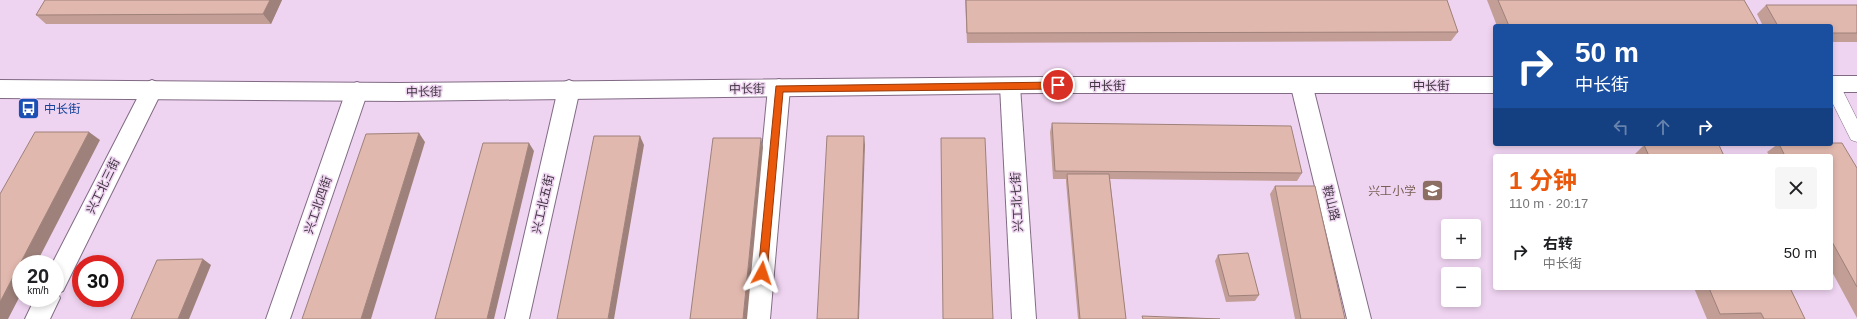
<!DOCTYPE html>
<html lang="zh">
<head>
<meta charset="utf-8">
<style>
	:root { --surface:#fff; --page:#f6f6f6; --text:#202124; --muted:#757577; --accent:#ea580c }
	body { margin:0; font-family:Arial,"Noto Sans SC",sans-serif; background:var(--page); color:var(--text); height:100vh; display:flex; flex-direction:column; font-size:15px; white-space:nowrap }
	* { box-sizing:border-box; margin:0 }
	p { font-size:13px; color:var(--muted) }
	.icon { flex:none; width:22px; height:22px; fill:none; stroke:currentColor; stroke-width:2; stroke-linecap:round; stroke-linejoin:round }
	.map { position:relative; flex:1; overflow:hidden }
	.sheet { position:absolute; left:1493px; top:154px; width:340px; height:136px; display:flex; flex-direction:column; background:var(--surface); border-radius:4px; box-shadow:0 2px 6px #0003 }
	.sheet>* { flex:none }
	.guide { position:absolute; left:1493px; top:24px; width:340px; height:122px; border-radius:4px; box-shadow:0 2px 6px #0003; background:#1a4fa0; color:#fff; overflow:hidden }
	.controls { position:absolute; left:1441px; top:219px; display:grid; gap:8px }
	.controls a { display:grid; place-items:center; width:40px; height:40px; border-radius:4px; background:var(--surface); box-shadow:0 2px 6px #0003; font-size:20px }
	.speed { position:absolute; left:12px; top:255px; display:flex; gap:8px; font-size:20px; font-weight:700; text-align:center }
	.speed>* { display:grid; place-content:center; width:52px; height:52px; border-radius:50%; background:var(--surface); box-shadow:0 2px 6px #0003; line-height:1 }
	.speed small { font-size:10px; font-weight:400 }
	.speed .limit { border:6px solid #d22; background:#fff; color:#111 }
	.pin { position:absolute; display:grid; place-items:center; width:34px; height:34px; color:#fff; margin:-17px; border:2px solid #fff; border-radius:50%; box-shadow:0 1px 4px #0007 }
	.me { position:absolute; width:44px; margin:-22px; rotate:5deg; stroke-linejoin:round; filter:drop-shadow(0 0 3px #0008) }
	.turn { display:flex; align-items:center; gap:14px; height:84px; padding:0 16px; font-size:18px }
	.turn .icon { width:52px; height:52px; stroke-width:2.5 }
	.turn b { display:block; font-size:28px; line-height:34px }
	.lanes { display:flex; align-items:center; height:38px; padding:0 16px; background:#0003; justify-content:center; gap:20px; direction:ltr }
	.lanes .off { opacity:.35 }
	.round { display:grid; place-items:center; flex:none; width:42px; height:42px; border-radius:4px; background:var(--page) }
	.summary { display:flex; align-items:center; justify-content:space-between; height:68px; padding:0 16px }
	h1 { font-size:24px; font-weight:700; line-height:30px; color:var(--accent) }
	ul { padding:0; list-style:none }
	li { display:flex; align-items:center; gap:12px; height:60px; padding:0 16px }
	li div { flex:1 }
	li b { display:block; font-size:15px }
	li em { font-style:normal }
	.map>svg:first-child { display:block }
</style>
</head>
<body>
<div class="map">
<svg width="1857" height="319" viewBox="0 0 1857 319">
	<rect width="100%" height="100%" fill="#efd4f1"/>
	<g fill="none" stroke-linecap="round" stroke-linejoin="round">
		<defs>
			<polygon id="service" points="1831,77 1837,79 1857,119 1857,142 1851,140 1831,100"/>
			<g id="minor">
				<polygon points="1010,78 1017,80 1020,86 1036,319 1012,319 1000,86 1003,80"/>
				<polygon points="1302,78 1309,81 1313,87 1371,319 1347,319 1291,87 1295,81"/>
				<polygon points="779,79 786,82 790,88 770,319 746,319 768,88 772,82"/>
				<polygon points="152,80 159,83 163,89 63,291 58,293 60,298 50,319 25,319 35,298 55,298 55,264 52,264 145,83"/>
				<polygon points="569,80 576,83 580,89 529,319 505,319 558,89 562,83"/>
				<polygon points="357,82 364,85 368,91 290,319 266,319 346,91 350,85"/>
			</g>
			<g id="tertiary">
				<rect x="1831" y="76" width="26" height="16"/>
				<polygon points="1043,77 1495,77 1495,93 1043,93 399,101 0,98 0,80 399,83"/>
			</g>
		</defs>
		<!-- service casing -->
		<use href="#service" stroke="#816a84" stroke-width="1"/>
		<!-- minor casing -->
		<use href="#minor" stroke="#816a84" stroke-width="2"/>
		<!-- tertiary casing -->
		<use href="#tertiary" stroke="#816a84" stroke-width="2"/>
		<!-- service -->
		<use href="#service" fill="#fff" fill-rule="evenodd"/>
		<!-- minor -->
		<use href="#minor" fill="#fff" fill-rule="evenodd"/>
		<!-- tertiary -->
		<use href="#tertiary" fill="#fff" fill-rule="evenodd"/>
	</g>
	<!-- wall -->
	<g fill="#c29e96">
		<polygon points="45,0 282,0 271,24 46,24 36,15"/>
		<polygon points="965,0 1447,0 1458,32 1451,41 967,43"/>
		<polygon points="1487,0 1744,0 1759,26 1497,26"/>
		<polygon points="1766,5 1857,5 1857,42 1831,42 1831,26 1763,26 1757,14"/>
		<polygon points="1052,123 1302,173 1297,181 1110,179 1126,319 1078,319 1066,182 1066,179 1053,179 1050,132"/>
		<polygon points="1778,144 1831,144 1857,168 1857,318 1831,270 1831,156 1770,156 1767,152"/>
		<polygon points="1644,145 1724,156 1635,156 1635,154"/>
		<polygon points="1275,186 1345,319 1295,319 1270,194"/>
		<polygon points="1218,255 1259,295 1255,301 1226,302 1215,261"/>
		<polygon points="1694,288 1790,288 1805,319 1707,319"/>
	</g>
	<!-- shaded-wall -->
	<g fill="#9e817a">
		<polygon points="270,0 282,0 271,24 263,14"/>
		<polygon points="89,132 100,140 36,264 21,264 21,294 8,319 0,319 0,302"/>
		<polygon points="419,133 425,142 371,319 361,319"/>
		<polygon points="640,136 644,145 614,319 608,319"/>
		<polygon points="864,136 865,145 859,319 858,319"/>
		<polygon points="761,138 763,147 747,319 743,319"/>
		<polygon points="529,143 534,151 494,319 487,319"/>
		<polygon points="203,259 211,265 189,319 178,319"/>
	</g>
	<!-- building -->
	<g fill="#e1b8ae" stroke="#9e817a">
		<polygon points="45,0 270,0 263,14 36,15"/>
		<polygon points="966,0 1447,0 1458,32 967,33"/>
		<polygon points="1498,0 1744,0 1759,26 1509,26"/>
		<polygon points="1766,5 1857,5 1857,33 1831,33 1831,26 1778,26"/>
		<polygon points="1052,123 1291,126 1302,173 1055,171"/>
		<polygon points="35,132 89,132 0,302 0,194"/>
		<polygon points="419,133 361,319 302,319 366,134"/>
		<polygon points="594,136 640,136 608,319 557,319"/>
		<polygon points="827,136 864,136 858,319 817,319"/>
		<polygon points="713,138 761,138 743,319 690,319"/>
		<polygon points="941,138 985,138 993,319 943,319"/>
		<polygon points="483,143 529,143 487,319 435,319"/>
		<polygon points="1831,143 1842,143 1857,168 1857,287 1831,240 1831,156 1785,156 1779,144 1831,144"/>
		<polygon points="1644,145 1719,145 1724,156 1649,156"/>
		<polygon points="1067,174 1109,174 1126,319 1080,319"/>
		<polygon points="1275,186 1315,186 1345,319 1301,319"/>
		<polygon points="1248,253 1259,295 1229,296 1218,255"/>
		<polygon points="203,259 178,319 131,319 157,260"/>
		<polygon points="1709,288 1790,288 1805,319 1764,319 1761,313 1720,314"/>
		<polygon points="1142,316 1220,319 1143,319"/>
	</g>
	<!-- route -->
	<polygon fill="#ea580c" stroke="#983908" points="1058,82 1063,85 1058,89 783,92 767,273 766,276 759,276 758,273 776,86"/>
	<!-- icons -->
	<defs>
		<symbol id="bus-square" viewBox="-11 -11 22 22"><rect x="-9" y="-9" width="18" height="18" rx="4" fill="#1a4fb4" stroke="#efd4f1"/><path d="M-5-6H5V4H4V6H2V4H-2V6H-4V4H-5ZM-3.5-4V0h7V-4ZM-3.5 1.2v1.5H-2V1.2ZM2 1.2v1.5H3.5V1.2Z" fill="#fff"/></symbol>
		<symbol id="school-square" viewBox="-11 -11 22 22"><rect x="-9" y="-9" width="18" height="18" rx="4" fill="#8d6e63" stroke="#efd4f1"/><path d="M0-5L7-2L0 1L-7-2ZM-4 1L0 2.5L4 1V4Q0 6-4 4Z" fill="#fff"/></symbol>
	</defs>
	<g fill-rule="evenodd">
		<use href="#bus-square" x="16" y="96" width="25" height="25"/>
		<use href="#school-square" x="1420" y="178" width="25" height="25"/>
	</g>
	<g text-anchor="middle" dominant-baseline="central" stroke-width="3" stroke-linejoin="round" paint-order="stroke">
		<!-- street labels -->
		<g font-size="12" fill="#413742" stroke="#efd4f1">
			<text x="1107" y="86">中长街</text>
			<text x="1431" y="86">中长街</text>
			<text transform="translate(747 89) rotate(-1)">中长街</text>
			<text transform="translate(424 92) rotate(-1)">中长街</text>
			<text transform="translate(103 186) rotate(-64)">兴工北三街</text>
			<text transform="translate(1017 202) rotate(-93)">兴工北七街</text>
			<text transform="translate(1331 203) rotate(76)">鞍山路</text>
			<text transform="translate(543 204) rotate(-77)">兴工北五街</text>
			<text transform="translate(318 205) rotate(-71)">兴工北四街</text>
		</g>
		<!-- transit labels -->
		<g font-size="12" fill="#164399" stroke="#efd4f1" text-anchor="start">
			<text x="44" y="109">中长街</text>
		</g>
		<!-- education labels -->
		<g font-size="12" fill="#785e54" stroke="#efd4f1" text-anchor="end">
			<text x="1416" y="191">兴工小学</text>
		</g>
	</g>
</svg>
<div class="controls">
<a>+</a>
<a>−</a>
</div>
<div class="speed"><div>20<small>km/h</small></div><div class="limit">30</div></div>
<div class="pin" style="left:1058px;top:85px;background:#d93025"><svg class="icon" aria-label="arrive" viewBox="0 0 24 24"><path d="M6 21V4h12l-3 4 3 4H6"/></svg></div>
<svg class="me" style="left:762px;top:273px" viewBox="-20 -20 40 40"><path d="M0-17L14 15 0 8-14 15z" fill="#ea580c" stroke="#fff" stroke-width="4"/></svg>
<div class="guide">
<div class="turn"><svg class="icon" aria-label="right" viewBox="0 0 24 24"><path d="M7 20v-9h11M14 6l5 5-5 5"/></svg><div><b>50 m</b>中长街</div></div>
<div class="lanes"><svg class="icon off" aria-label="left" viewBox="0 0 24 24"><path d="M17 20v-9H6M10 6l-5 5 5 5"/></svg><svg class="icon off" aria-label="ahead" viewBox="0 0 24 24"><path d="M12 20V5M6 11l6-6 6 6"/></svg><svg class="icon" aria-label="right" viewBox="0 0 24 24"><path d="M7 20v-9h11M14 6l5 5-5 5"/></svg></div>
</div>
<section class="sheet">
<div class="summary"><div><h1>1 分钟</h1><p>110 m · 20:17</p></div><a class="round"><svg class="icon" aria-label="close" viewBox="0 0 24 24"><path d="M6 6l12 12M18 6L6 18"/></svg></a></div>
<ul>
<li><svg class="icon" aria-label="right" viewBox="0 0 24 24"><path d="M7 20v-9h11M14 6l5 5-5 5"/></svg><div><b>右转</b><p>中长街</p></div><em>50 m</em></li>
</ul>
</section>
</div>
</body>
</html>
